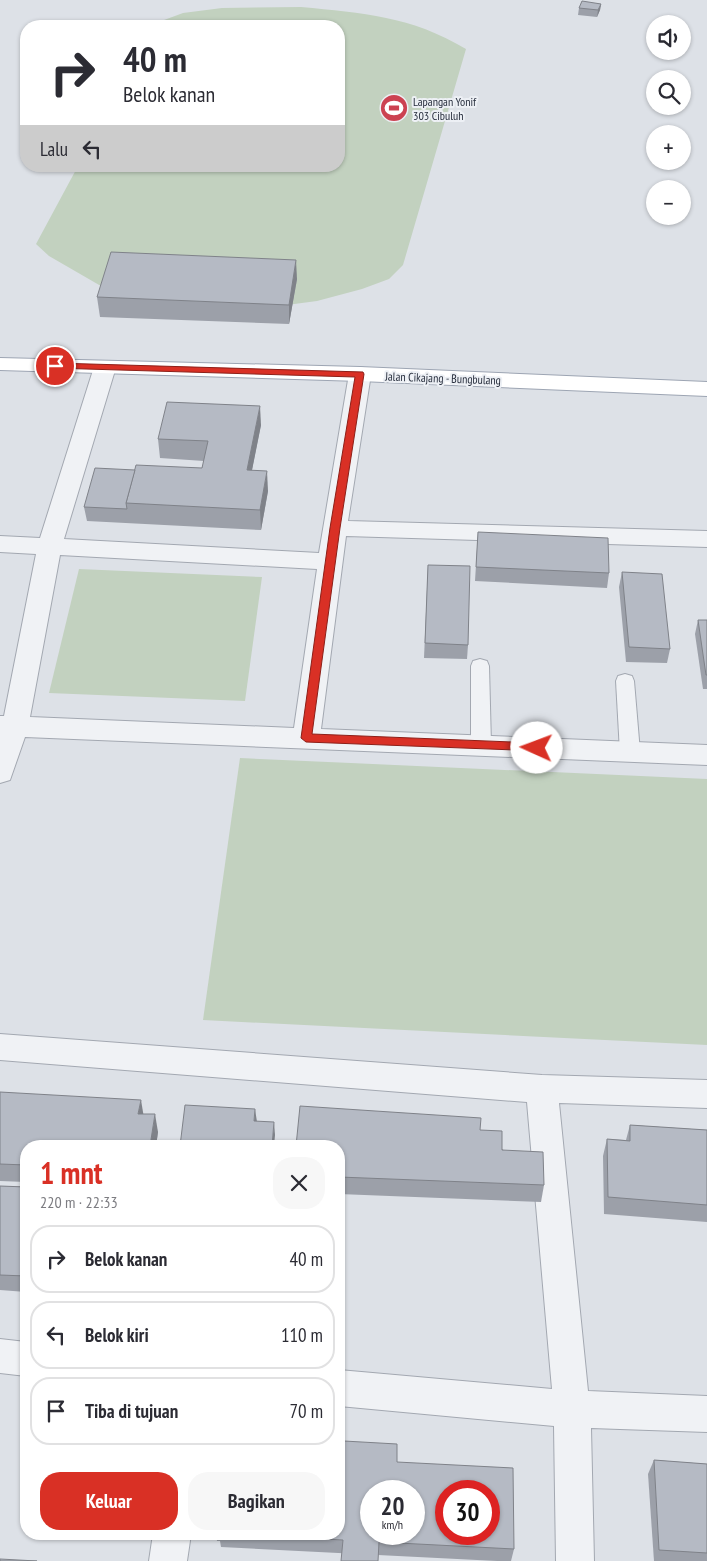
<!DOCTYPE html>
<html lang="id">
<head>
<meta charset="utf-8">
<style>
	:root { --surface:#fff; --page:#f7f7f7; --text:#2b2b33; --muted:#7c7c81; --line:#e1e1e2; --accent:#d93025 }
	body { margin:0; font-family:"PT Sans Narrow",sans-serif; background:var(--page); color:var(--text); height:100vh; display:flex; flex-direction:column; font-size:19px; white-space:nowrap }
	* { box-sizing:border-box; margin:0 }
	p { font-size:16px; color:var(--muted) }
	.icon { flex:none; width:28px; height:28px; fill:none; stroke:currentColor; stroke-width:2; stroke-linecap:round; stroke-linejoin:round }
	.map { position:relative; flex:1; overflow:hidden }
	.details { position:absolute; left:20px; top:1140px; width:325px; height:400px; display:flex; flex-direction:column; background:var(--surface); border-radius:20px; box-shadow:0 1px 4px #0004 }
	.details>* { flex:none }
	.guide { position:absolute; left:20px; top:20px; width:325px; height:152px; border-radius:20px; box-shadow:0 1px 4px #0004; background:#fff; color:var(--text); overflow:hidden }
	.controls { position:absolute; left:646px; top:15px; display:grid; gap:10px }
	.controls a { display:grid; place-items:center; width:45px; height:45px; border-radius:50%; background:var(--surface); box-shadow:0 1px 4px #0004; font-size:25px }
	.speed { position:absolute; left:360px; top:1480px; display:flex; gap:10px; font-size:25px; font-weight:700; text-align:center }
	.speed>* { display:grid; place-content:center; width:65px; height:65px; border-radius:50%; background:var(--surface); box-shadow:0 1px 4px #0004; line-height:1 }
	.speed small { font-size:12px; font-weight:400 }
	.speed .limit { border:8px solid #d22; background:#fff; color:#111 }
	.pin { position:absolute; display:grid; place-items:center; width:42px; height:42px; color:#fff; margin:-21px; border:2px solid #fff; border-radius:50%; box-shadow:0 1px 5px #0007 }
	.me { position:absolute; width:55px; margin:-28px; rotate:272deg; stroke-linejoin:round; filter:drop-shadow(0 0 4px #0008) }
	.turn { display:flex; align-items:center; gap:18px; height:105px; padding:0 20px; font-size:22px }
	.turn .icon { width:65px; height:65px; stroke-width:2.5 }
	.turn b { display:block; font-size:35px; line-height:42px }
	.then { display:flex; align-items:center; height:48px; padding:0 20px; background:#0003; gap:10px; font-size:19px }
	.round { display:grid; place-items:center; flex:none; width:52px; height:52px; border-radius:20px; background:var(--page) }
	.headline { display:flex; align-items:center; justify-content:space-between; height:85px; padding:0 20px }
	h1 { font-size:30px; font-weight:800; line-height:38px; color:var(--accent) }
	.primary-button { display:flex; gap:10px; margin-top:auto; padding:10px 20px }
	.primary-button a { flex:1; height:58px; border-radius:20px; background:var(--accent); color:#fff; font-size:20px; font-weight:800; line-height:58px; text-align:center }
	.primary-button a+a { background:var(--page); color:var(--text) }
	ul { padding:0; list-style:none }
	li { display:flex; align-items:center; gap:15px; height:68px; margin:0 10px 8px; padding:0 10px; border:2px solid var(--line); border-radius:20px }
	li div { flex:1 }
	li b { display:block; font-size:19px }
	li em { font-style:normal }
	.map>svg:first-child { display:block }
</style>
</head>
<body>
<div class="map">
<svg width="707" height="1561" viewBox="0 0 707 1561">
	<rect width="100%" height="100%" fill="#dde1e7"/>
	<!-- green -->
	<g fill="#c2d1bf">
		<path d="M301,7c62,6 110,9 165,42l-63,216 -14,14 -27,10 -45,12 -53,7 -151,-15 -64,-37 -13,-12 42,-78h261v-140h-185l2,-3 27,-10 39,-5z"/>
		<polygon points="79,569 262,577 245,701 49,693"/>
		<polygon points="240,758 707,779 707,1045 203,1020"/>
	</g>
	<g fill="none" stroke-linecap="round" stroke-linejoin="round">
		<defs>
			<g id="lane">
				<polygon points="480,659 487,661 489,666 491,745 488,750 481,752 474,750 471,745 471,666 473,661"/>
				<polygon points="625,674 632,676 634,681 640,752 637,757 630,759 623,757 620,752 616,681 618,676"/>
			</g>
			<g id="street">
				<path d="M105,361l8,1 3,5 -52,172 255,14 30,-179 3,-5 8,-2 8,2 3,5 -23,147 359,10v16l-361,-11 -25,193 386,16v20l-682,-28 -15,43 -10,3v-67h4l32,-162 -36,-2v-16l40,2 54,-171 3,-5zM60,555l257,14 -23,159 -264,-11z"/>
				<polygon points="0,1034 542,1075 707,1080 707,1108 559,1103 588,1391 707,1396 707,1432 591,1428 594,1561 556,1561 554,1426 339,1406 339,1370 552,1389 527,1102 0,1060"/>
				<polygon points="0,1339 26,1342 26,1376 0,1373"/>
				<polygon points="153,1534 191,1534 187,1561 149,1561"/>
			</g>
			<polygon id="primary" points="0,358 360,367 707,382 707,396 360,381 0,370"/>
		</defs>
		<!-- lane casing -->
		<use href="#lane" stroke="#a3a8b1" stroke-width="2"/>
		<!-- street casing -->
		<use href="#street" stroke="#a3a8b1" stroke-width="2"/>
		<!-- primary casing -->
		<use href="#primary" stroke="#9da5b3" stroke-width="2"/>
		<!-- lane -->
		<use href="#lane" fill="#f0f2f5" fill-rule="evenodd"/>
		<!-- street -->
		<use href="#street" fill="#f0f2f5" fill-rule="evenodd"/>
		<!-- primary -->
		<use href="#primary" fill="#fff" fill-rule="evenodd"/>
	</g>
	<!-- wall -->
	<g fill="#9ca0a9">
		<polygon points="601,4 600,10 597,17 578,15 579,8"/>
		<polygon points="297,279 289,324 100,317 97,297"/>
		<polygon points="261,425 252,470 268,491 261,530 87,521 84,507 135,470 202,468 204,461 160,458 158,439"/>
		<polygon points="478,532 609,573 607,588 475,581"/>
		<polygon points="428,565 468,645 467,659 424,658"/>
		<polygon points="622,572 670,649 667,663 626,662 619,587"/>
		<polygon points="698,620 707,620 707,689 703,689 695,634"/>
		<polygon points="0,1092 143,1114 158,1132 156,1146 26,1146 26,1182 0,1181"/>
		<polygon points="630,1125 707,1130 707,1222 604,1214 603,1156 607,1139 626,1140"/>
		<polygon points="480,1130 544,1185 541,1202 339,1194 339,1146"/>
		<polygon points="0,1186 26,1187 26,1292 0,1290"/>
		<polygon points="654,1460 707,1464 707,1561 654,1561 648,1474"/>
		<polygon points="397,1462 514,1549 511,1561 497,1561 221,1547 220,1541 217,1541 216,1534 339,1534"/>
	</g>
	<!-- shaded-wall -->
	<g fill="#7f8289">
		<polygon points="601,4 600,10 597,17 598,10"/>
		<polygon points="296,260 297,279 289,324 289,305"/>
		<polygon points="260,406 261,425 248,490 247,470"/>
		<polygon points="267,471 268,491 261,530 260,510"/>
		<polygon points="141,1100 144,1118 138,1114"/>
		<polygon points="255,1109 257,1122 254,1121"/>
		<polygon points="155,1114 158,1132 156,1146 150,1146"/>
		<polygon points="274,1122 275,1135 274,1146 272,1146"/>
	</g>
	<!-- building -->
	<g fill="#b5bac4" stroke="#7f8289" fill-rule="evenodd">
		<polygon points="582,1 601,4 598,10 579,8"/>
		<polygon points="111,252 296,260 289,305 97,297"/>
		<polygon points="167,402 260,406 247,470 267,471 260,510 126,503 136,465 202,468 208,441 158,439"/>
		<polygon points="95,468 135,470 126,503 127,509 84,507"/>
		<polygon points="478,532 608,538 609,573 476,567"/>
		<polygon points="428,565 470,566 468,645 425,643"/>
		<polygon points="622,572 662,574 670,649 629,647"/>
		<polygon points="698,620 707,620 707,675 706,675"/>
		<polygon points="0,1092 141,1100 138,1114 155,1114 150,1146 26,1146 26,1165 0,1164"/>
		<polygon points="185,1105 255,1109 254,1121 274,1122 272,1146 180,1146"/>
		<polygon points="300,1106 481,1118 480,1130 502,1131 502,1150 543,1152 544,1185 339,1177 339,1146 296,1146"/>
		<polygon points="630,1125 707,1130 707,1205 608,1197 607,1139 630,1141"/>
		<polygon points="0,1186 26,1187 26,1276 0,1275"/>
		<path d="M344,1441l53,3v18l116,6 1,81 -135,-7 -1,19h-37l2,-21 -120,-6h116v-79h4zM371,1491h43v43h-43zM446,1491h43v43h-43z"/>
		<polygon points="654,1460 707,1464 707,1553 659,1550"/>
		<polygon points="0,1559 37,1561 0,1561"/>
	</g>
	<!-- route -->
	<polygon fill="#d93025" stroke="#8d1f18" points="55,363 363,372 364,374 340,528 312,734 537,743 541,745 543,748 541,751 306,742 301,738 330,528 355,377 52,368 51,366"/>
	<!-- icons -->
	<defs>
		<symbol id="stadium-disc" viewBox="-11 -11 22 22"><circle r="9.5" fill="#cc4251" stroke="#edf0f5"/><path d="M0-5a6.5 5 0 1 0 0 10a6.5 5 0 1 0 0-10ZM-3.5-1.8h7v3.6h-7Z" fill="#fff"/></symbol>
	</defs>
	<g fill-rule="evenodd">
		<use href="#stadium-disc" x="378" y="92" width="32" height="32"/>
	</g>
	<g text-anchor="middle" dominant-baseline="central" stroke-width="4" stroke-linejoin="round" paint-order="stroke">
		<!-- far-poi labels -->
		<g font-size="12" fill="#272e3d" stroke="#edf0f5" text-anchor="start">
			<text x="413" y="101">Lapangan Yonif<tspan x="413" dy="14">303 Cibuluh</tspan></text>
		</g>
		<!-- far-street labels -->
		<g font-size="12" fill="#272e3d" stroke="#edf0f5">
			<text transform="translate(443 378) rotate(2)">Jalan Cikajang - Bungbulang</text>
		</g>
	</g>
</svg>
<div class="controls">
<a><svg class="icon" aria-label="sound" viewBox="0 0 24 24"><path d="M4 9h4l5-4v14l-5-4H4zM17 9q2 3 0 6"/></svg></a>
<a><svg class="icon" aria-label="search" viewBox="0 0 24 24"><circle cx="10" cy="10" r="6"/><path d="M15 15l6 6"/></svg></a>
<a>+</a>
<a>−</a>
</div>
<div class="speed"><div>20<small>km/h</small></div><div class="limit">30</div></div>
<div class="pin" style="left:55px;top:366px;background:#d93025"><svg class="icon" aria-label="arrive" viewBox="0 0 24 24"><path d="M6 21V4h12l-3 4 3 4H6"/></svg></div>
<svg class="me" style="left:537px;top:748px" viewBox="-20 -20 40 40"><circle r="19" fill="#fff"/><path d="M0-13L10 11 0 6-10 11z" fill="#d93025"/></svg>
<div class="guide">
<div class="turn"><svg class="icon" aria-label="right" viewBox="0 0 24 24"><path d="M7 20v-9h11M14 6l5 5-5 5"/></svg><div><b>40 m</b>Belok kanan</div></div>
<div class="then">Lalu<svg class="icon" aria-label="left" viewBox="0 0 24 24"><path d="M17 20v-9H6M10 6l-5 5 5 5"/></svg></div>
</div>
<section class="details">
<div class="headline"><div><h1>1 mnt</h1><p>220 m · 22:33</p></div><a class="round"><svg class="icon" aria-label="close" viewBox="0 0 24 24"><path d="M6 6l12 12M18 6L6 18"/></svg></a></div>
<ul>
<li><svg class="icon" aria-label="right" viewBox="0 0 24 24"><path d="M7 20v-9h11M14 6l5 5-5 5"/></svg><div><b>Belok kanan</b></div><em>40 m</em></li>
<li><svg class="icon" aria-label="left" viewBox="0 0 24 24"><path d="M17 20v-9H6M10 6l-5 5 5 5"/></svg><div><b>Belok kiri</b></div><em>110 m</em></li>
<li><svg class="icon" aria-label="arrive" viewBox="0 0 24 24"><path d="M6 21V4h12l-3 4 3 4H6"/></svg><div><b>Tiba di tujuan</b></div><em>70 m</em></li>
</ul>
<div class="primary-button"><a>Keluar</a><a>Bagikan</a></div>
</section>
</div>
</body>
</html>
